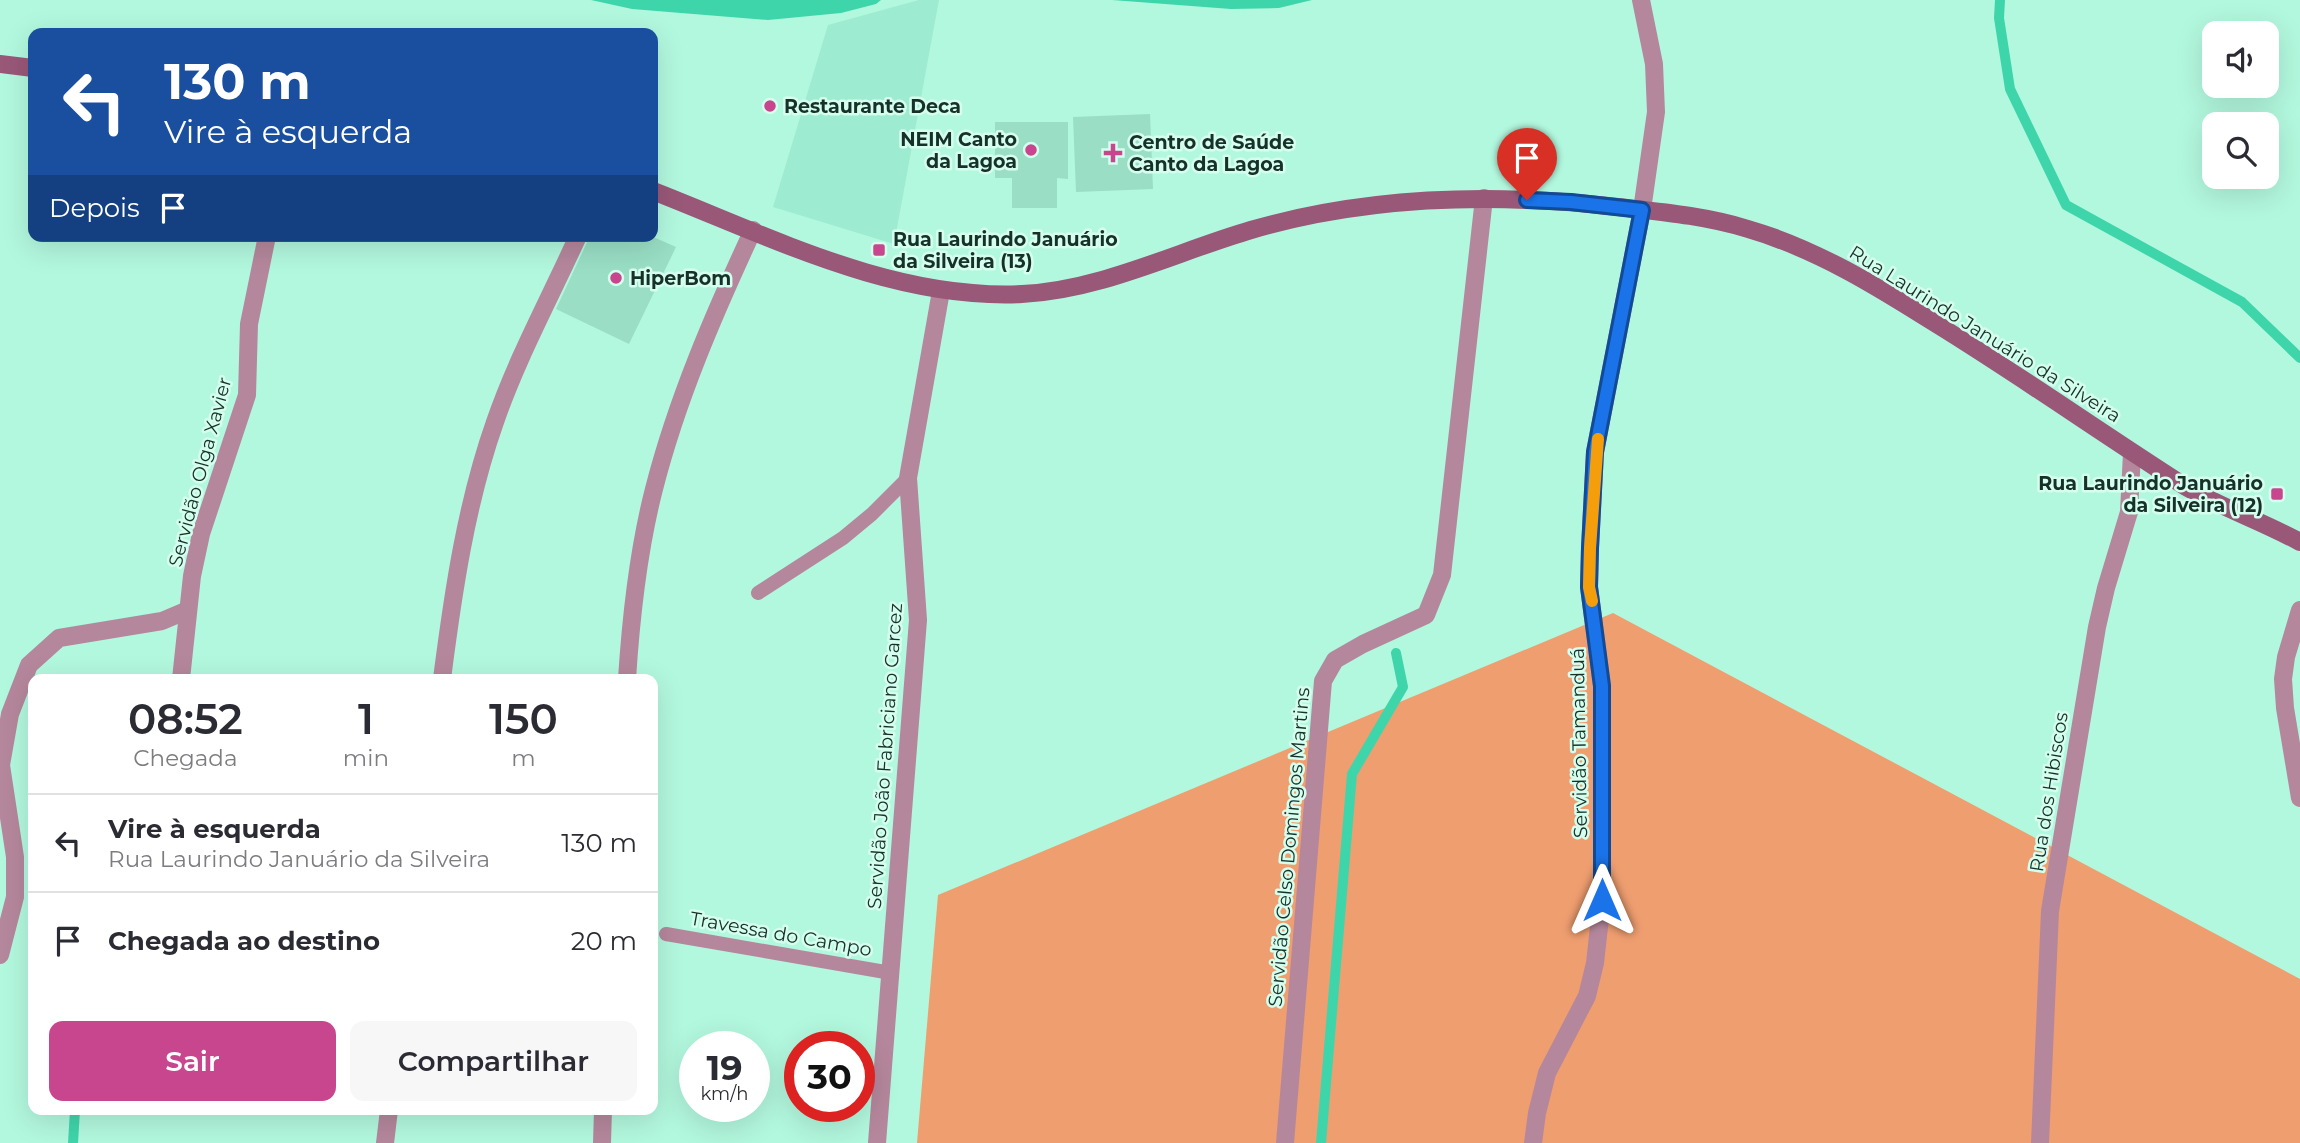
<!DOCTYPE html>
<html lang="pt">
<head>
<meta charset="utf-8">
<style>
	:root { --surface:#fff; --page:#f7f7f7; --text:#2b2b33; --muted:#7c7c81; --line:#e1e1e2; --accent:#c8468e }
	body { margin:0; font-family:Montserrat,sans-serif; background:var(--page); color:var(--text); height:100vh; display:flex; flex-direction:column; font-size:26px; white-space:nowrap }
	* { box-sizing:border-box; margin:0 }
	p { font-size:23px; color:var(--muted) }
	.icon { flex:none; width:38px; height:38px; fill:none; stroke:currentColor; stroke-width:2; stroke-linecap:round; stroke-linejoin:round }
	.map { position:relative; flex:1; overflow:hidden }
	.sheet { position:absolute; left:28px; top:674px; width:630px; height:441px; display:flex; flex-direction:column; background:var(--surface); border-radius:14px; box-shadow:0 7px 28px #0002 }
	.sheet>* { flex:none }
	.top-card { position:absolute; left:28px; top:28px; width:630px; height:214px; border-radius:14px; box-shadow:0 7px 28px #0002; background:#1a4fa0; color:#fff; overflow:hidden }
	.buttons { position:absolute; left:2202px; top:21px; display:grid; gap:14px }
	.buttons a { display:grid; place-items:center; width:77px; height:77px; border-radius:14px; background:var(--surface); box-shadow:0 7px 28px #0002; font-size:35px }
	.speed { position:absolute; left:679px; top:1031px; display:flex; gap:14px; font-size:35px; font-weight:700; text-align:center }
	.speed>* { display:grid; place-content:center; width:91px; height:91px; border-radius:50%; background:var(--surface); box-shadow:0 7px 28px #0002; line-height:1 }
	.speed small { font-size:18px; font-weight:400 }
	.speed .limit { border:10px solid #d22; background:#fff; color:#111 }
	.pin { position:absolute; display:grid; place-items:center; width:60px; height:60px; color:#fff; margin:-72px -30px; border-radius:50% 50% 50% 0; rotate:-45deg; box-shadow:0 0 7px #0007 }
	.pin .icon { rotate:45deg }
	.me { position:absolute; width:77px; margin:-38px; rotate:0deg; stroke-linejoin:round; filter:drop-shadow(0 0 5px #0008) }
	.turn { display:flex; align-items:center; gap:24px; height:147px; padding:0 21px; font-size:32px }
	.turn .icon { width:91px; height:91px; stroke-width:2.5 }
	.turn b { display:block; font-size:49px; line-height:60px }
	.then { display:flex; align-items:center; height:66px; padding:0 21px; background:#0003; gap:14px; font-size:26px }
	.eta { display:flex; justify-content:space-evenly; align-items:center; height:119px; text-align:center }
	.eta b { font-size:42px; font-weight:600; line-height:49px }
	.action { display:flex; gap:14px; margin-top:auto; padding:14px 21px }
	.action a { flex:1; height:80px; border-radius:14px; background:var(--accent); color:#fff; font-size:28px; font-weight:600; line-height:80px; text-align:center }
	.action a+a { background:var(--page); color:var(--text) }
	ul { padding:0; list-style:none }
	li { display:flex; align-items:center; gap:21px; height:98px; padding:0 21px; border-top:2px solid var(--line) }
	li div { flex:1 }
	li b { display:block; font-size:26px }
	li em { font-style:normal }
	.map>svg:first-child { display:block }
</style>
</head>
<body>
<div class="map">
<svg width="2300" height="1143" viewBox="0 0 2300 1143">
	<rect width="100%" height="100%" fill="#b2f8de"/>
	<!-- built -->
	<polygon fill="#9debd0" points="919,0 939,0 894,244 773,207 828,25"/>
	<!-- green -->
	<polygon fill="#ef9e70" points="1613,613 2300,979 2300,1143 917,1143 938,895"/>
	<!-- water -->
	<g fill="#3fd5ab">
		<polygon points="591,0 881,0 876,4 841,13 768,20 632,9"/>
		<polygon points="1112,0 1312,0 1279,8 1231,9"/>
	</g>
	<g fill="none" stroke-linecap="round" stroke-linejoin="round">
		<!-- stream -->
		<g stroke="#3fd5ab" stroke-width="10">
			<polyline points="2000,0 1999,18 2010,89 2066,205 2242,302 2300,358"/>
			<polyline points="73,1143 75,1110"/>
			<polyline points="1321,1143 1352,774 1403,687 1396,653"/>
		</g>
	</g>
	<!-- building -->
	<g fill="#99dec5">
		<polygon points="1150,114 1153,189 1076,192 1073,117"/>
		<polygon points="995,122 1068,122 1068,179 1057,178 1057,208 1012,208 1012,178 995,178"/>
		<polygon points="590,236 651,236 676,247 629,344 556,309"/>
	</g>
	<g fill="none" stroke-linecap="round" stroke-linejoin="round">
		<!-- lane -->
		<g stroke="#b5879c" stroke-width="14">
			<polyline points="758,593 843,538 872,514 908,478"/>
			<polyline points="666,934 891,973"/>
		</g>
		<!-- street -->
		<g stroke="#b5879c" stroke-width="18">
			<polyline points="2300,610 2286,657 2283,679 2285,708 2300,798"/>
			<polyline points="181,679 192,576 201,534 247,395 249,324 267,236"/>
			<path d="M442,679c11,-86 24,-175 53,-257 22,-64 55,-124 83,-186"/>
			<path d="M627,679c4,-63 11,-128 27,-190 23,-90 60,-175 99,-259"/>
			<polyline points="0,955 15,897 15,857 1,765 10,714 29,665 59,638 162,621 188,610"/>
			<polyline points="385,1143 389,1110"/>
			<polyline points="602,1143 603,1110"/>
			<polyline points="877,1143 918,620 908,478 941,291"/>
			<polyline points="1285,1143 1323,681 1335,660 1363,644 1426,615 1442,575 1484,198"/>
			<polyline points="1533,1143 1537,1113 1547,1073 1587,996 1595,963 1602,900 1602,686 1589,587 1590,548 1595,452 1642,210 1656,112 1654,64 1641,0"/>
			<polyline points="2040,1143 2050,911 2097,627 2106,588 2129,512 2132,453"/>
		</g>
		<!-- secondary -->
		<g stroke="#995878" stroke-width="18">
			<polyline points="0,64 33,68"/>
			<path d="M653,191c118,46 240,109 369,103 79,-4 154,-42 229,-64 120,-35 244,-37 367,-23 44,5 88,9 130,22 69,20 130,58 190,96 84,52 165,109 248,162 37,21 77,35 114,55"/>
		</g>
	</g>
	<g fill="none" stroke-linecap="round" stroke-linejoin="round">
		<defs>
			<polyline id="route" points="1527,200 1571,202 1642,210 1595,452 1590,548 1589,587 1602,686 1602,900"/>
		</defs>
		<!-- route casing -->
		<use href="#route" stroke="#114b97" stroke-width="18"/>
		<!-- route -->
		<use href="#route" stroke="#1a73e8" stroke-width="12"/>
		<!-- slow -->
		<polyline stroke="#f59e0b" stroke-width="12" points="1592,601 1589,587 1590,548 1598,439"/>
	</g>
	<!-- markers -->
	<g fill="#c8468e" stroke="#d6feef" stroke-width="2.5">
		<circle cx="770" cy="106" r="7"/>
		<circle cx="1031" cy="150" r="7"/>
		<path d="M1109.5 142.5h7v7h7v7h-7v7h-7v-7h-7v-7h7z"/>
		<rect x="872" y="243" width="14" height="14" rx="3.5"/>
		<circle cx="616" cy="278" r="7"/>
		<rect x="2270" y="487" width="14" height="14" rx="3.5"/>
	</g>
	<g text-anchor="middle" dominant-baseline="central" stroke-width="5" stroke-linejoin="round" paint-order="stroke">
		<!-- poi labels -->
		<g font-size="19" font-weight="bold" fill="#153128" stroke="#d6feef" text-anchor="start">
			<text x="784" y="106">Restaurante Deca</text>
			<text x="1017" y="139" text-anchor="end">NEIM Canto<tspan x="1017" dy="22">da Lagoa</tspan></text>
			<text x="1129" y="142">Centro de Saúde<tspan x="1129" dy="22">Canto da Lagoa</tspan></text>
			<text x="893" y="239">Rua Laurindo Januário<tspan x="893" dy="22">da Silveira (13)</tspan></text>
			<text x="630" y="278">HiperBom</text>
			<text x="2263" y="483" text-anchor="end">Rua Laurindo Januário<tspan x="2263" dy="22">da Silveira (12)</tspan></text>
		</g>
		<!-- street labels -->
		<g font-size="19" fill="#153128" stroke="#d6feef">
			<text transform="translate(1985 334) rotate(32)">Rua Laurindo Januário da Silveira</text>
			<text transform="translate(200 472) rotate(-75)">Servidão Olga Xavier</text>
			<text transform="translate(1579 743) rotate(-91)">Servidão Tamanduá</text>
			<text transform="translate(885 756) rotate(-86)">Servidão João Fabriciano Garcez</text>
			<text transform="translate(2049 792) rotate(-81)">Rua dos Hibiscos</text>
			<text transform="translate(1289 847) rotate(-85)">Servidão Celso Domingos Martins</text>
			<text transform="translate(781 934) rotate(10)">Travessa do Campo</text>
		</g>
	</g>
</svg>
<div class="buttons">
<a><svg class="icon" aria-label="sound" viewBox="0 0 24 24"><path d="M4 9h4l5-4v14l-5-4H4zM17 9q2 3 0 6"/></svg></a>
<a><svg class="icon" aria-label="search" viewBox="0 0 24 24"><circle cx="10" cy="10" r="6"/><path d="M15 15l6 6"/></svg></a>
</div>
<div class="speed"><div>19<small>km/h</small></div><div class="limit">30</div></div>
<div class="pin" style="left:1527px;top:200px;background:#d93025"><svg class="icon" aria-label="arrive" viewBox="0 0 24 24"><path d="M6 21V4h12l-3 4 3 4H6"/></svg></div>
<svg class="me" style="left:1602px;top:900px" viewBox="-20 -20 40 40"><path d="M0-17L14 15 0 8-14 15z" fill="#1a73e8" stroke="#fff" stroke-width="4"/></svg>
<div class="top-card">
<div class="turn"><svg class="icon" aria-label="left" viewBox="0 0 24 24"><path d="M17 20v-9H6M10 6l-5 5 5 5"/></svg><div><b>130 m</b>Vire à esquerda</div></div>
<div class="then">Depois<svg class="icon" aria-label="arrive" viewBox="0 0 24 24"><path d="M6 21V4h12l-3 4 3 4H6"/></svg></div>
</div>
<section class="sheet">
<div class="eta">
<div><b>08:52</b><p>Chegada</p></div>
<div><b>1</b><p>min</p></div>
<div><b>150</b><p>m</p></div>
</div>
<ul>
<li><svg class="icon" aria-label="left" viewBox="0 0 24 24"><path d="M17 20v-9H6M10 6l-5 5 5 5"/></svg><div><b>Vire à esquerda</b><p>Rua Laurindo Januário da Silveira</p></div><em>130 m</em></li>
<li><svg class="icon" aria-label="arrive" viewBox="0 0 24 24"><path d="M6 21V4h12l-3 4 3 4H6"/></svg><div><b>Chegada ao destino</b></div><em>20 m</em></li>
</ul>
<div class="action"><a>Sair</a><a>Compartilhar</a></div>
</section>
</div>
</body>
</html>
